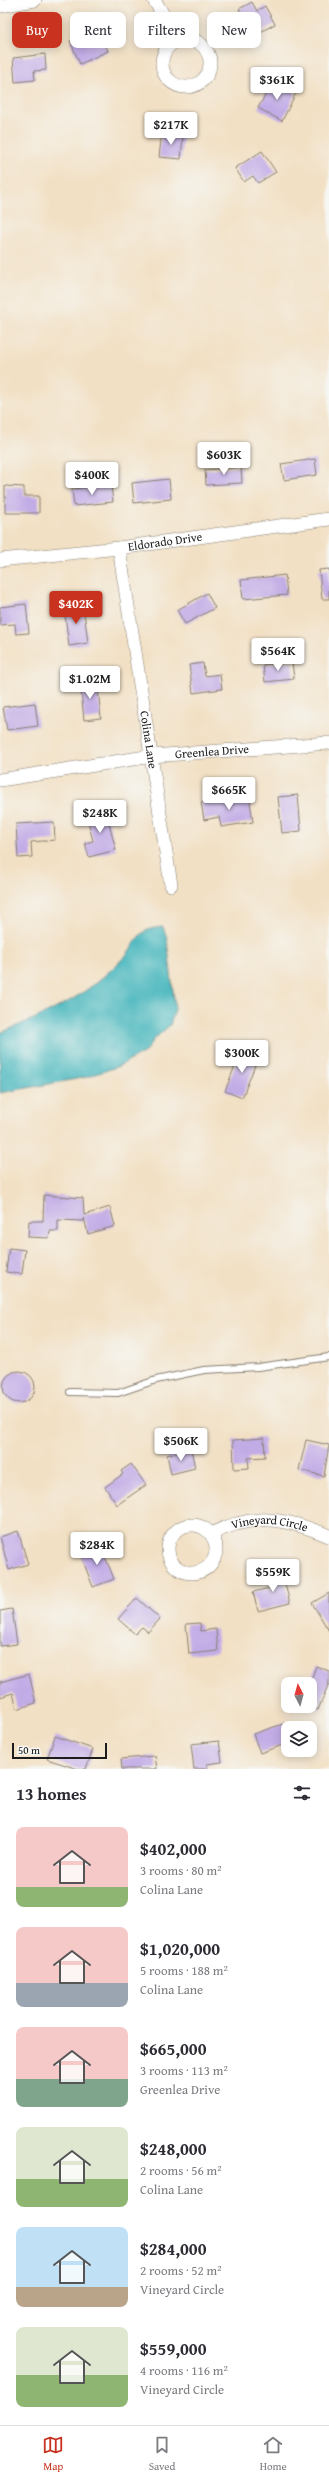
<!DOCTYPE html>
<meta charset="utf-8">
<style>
body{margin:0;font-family:"Gentium Book Plus",serif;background:#f7f7f7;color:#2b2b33;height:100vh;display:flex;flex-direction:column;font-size:15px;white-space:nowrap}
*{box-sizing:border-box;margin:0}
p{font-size:13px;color:#7c7c81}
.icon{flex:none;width:22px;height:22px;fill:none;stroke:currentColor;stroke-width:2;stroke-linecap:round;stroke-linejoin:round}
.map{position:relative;height:1769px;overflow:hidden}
.details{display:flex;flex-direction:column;background:#fff;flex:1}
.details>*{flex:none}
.top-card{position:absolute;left:12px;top:12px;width:305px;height:36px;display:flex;gap:8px}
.needle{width:26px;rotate:354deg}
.buttons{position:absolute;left:281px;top:1677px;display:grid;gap:8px}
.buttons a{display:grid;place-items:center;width:36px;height:36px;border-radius:8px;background:#fff;box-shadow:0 2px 10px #0003;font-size:20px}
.scale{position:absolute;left:12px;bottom:10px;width:95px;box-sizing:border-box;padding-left:4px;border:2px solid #1c1c1c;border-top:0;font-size:11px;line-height:14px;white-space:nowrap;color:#1c1c1c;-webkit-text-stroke:3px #f6f6f2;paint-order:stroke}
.price{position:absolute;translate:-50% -34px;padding:0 9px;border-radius:4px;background:#fff;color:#222;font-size:13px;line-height:26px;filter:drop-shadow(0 1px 2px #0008)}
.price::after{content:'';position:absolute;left:50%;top:24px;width:12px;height:9px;margin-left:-6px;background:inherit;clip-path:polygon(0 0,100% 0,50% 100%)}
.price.selected{background:#c8321e;color:#fff}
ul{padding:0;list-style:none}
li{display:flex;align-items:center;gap:12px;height:100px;padding:0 16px}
li span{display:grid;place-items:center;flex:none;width:112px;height:80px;border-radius:8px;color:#555}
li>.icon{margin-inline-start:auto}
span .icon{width:48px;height:48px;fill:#fffc;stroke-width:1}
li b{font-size:17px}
h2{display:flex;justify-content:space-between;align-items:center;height:48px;padding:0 16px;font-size:17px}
.pill{padding:0 14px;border-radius:8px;background:#fff;box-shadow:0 2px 10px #0003;font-size:14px;line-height:36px}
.pill.selected{background:#c8321e;color:#fff}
.dock{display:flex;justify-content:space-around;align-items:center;height:56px;border-top:1px solid #e1e1e2;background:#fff;font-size:11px;color:#7c7c81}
.dock a{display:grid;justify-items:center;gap:2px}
.dock .selected{color:#c8321e}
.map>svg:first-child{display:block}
</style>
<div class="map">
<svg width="329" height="1769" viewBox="0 0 329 1769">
<rect width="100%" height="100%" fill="#f6f6f2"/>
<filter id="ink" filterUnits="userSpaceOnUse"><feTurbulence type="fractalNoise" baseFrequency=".025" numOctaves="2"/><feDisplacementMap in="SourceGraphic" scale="8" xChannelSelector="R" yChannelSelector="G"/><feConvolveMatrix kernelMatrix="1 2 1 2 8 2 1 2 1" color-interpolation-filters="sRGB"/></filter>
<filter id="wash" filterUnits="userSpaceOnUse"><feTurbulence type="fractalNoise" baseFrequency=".012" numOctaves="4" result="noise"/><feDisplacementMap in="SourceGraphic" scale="16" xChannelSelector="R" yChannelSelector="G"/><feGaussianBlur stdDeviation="0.9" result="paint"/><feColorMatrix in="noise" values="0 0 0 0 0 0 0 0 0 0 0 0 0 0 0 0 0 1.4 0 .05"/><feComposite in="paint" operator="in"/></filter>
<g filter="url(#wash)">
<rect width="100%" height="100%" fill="#f2e0c4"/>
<path fill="#48b7be" stroke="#326a6d" d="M163 927 167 938 175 1009 170 1025 153 1040 145 1052 119 1066 87 1077 0 1093V1033C37 1018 74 1003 104 976 112 969 120 962 127 954 140 937 138 929 163 927Z"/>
<g id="blocks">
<path fill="#c2ace6" d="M252 2 257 11 265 6 275 24 253 36 239 9Z
M98 28 108 51 80 64 70 41Z
M45 54 46 70 34 71 35 80 15 82 13 58Z
M273 81 296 93 282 121 258 108Z
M162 132 183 134 181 159 159 157Z
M262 151 276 172 258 183 253 176 244 182 235 168Z
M315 459 317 475 284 480 281 464Z
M241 467 242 483 206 485 205 470Z
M169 479 171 499 134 503 132 483Z
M111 485 113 502 74 506 72 489Z
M5 486 24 487V496H39V513H5Z
M329 569V599H322L319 570Z
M285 575 287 595 243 599 241 580Z
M207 593 215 608 185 624 177 610Z
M26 604 29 633 16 634 15 624 0 625V607Z
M83 604 88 643 69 646 64 607Z
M292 662 294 679 265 682 263 665Z
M203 663 205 676 220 674 222 689 193 693 189 665Z
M97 679 101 718 84 720 80 681Z
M35 703 38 726 7 730 3 707Z
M249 795 253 822 221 827 219 817 204 820 201 802Z
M298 795 301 831 282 833 278 797Z
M105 809 116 850 89 857 85 843 93 841 86 813Z
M54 822 55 840 31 842 32 857 18 858 16 824Z
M241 1051 258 1058 242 1098 225 1091Z
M44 1195 83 1198 84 1215 110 1207 115 1226 88 1234 84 1218V1221L58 1220V1231H50L49 1238 28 1237 29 1221H43Z
M9 1248 25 1250 22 1274 6 1272Z
M3 1387a16 16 0 1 1 32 0a16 16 0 1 1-32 0Z
M264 1438 265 1457 248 1458 249 1468 234 1469 233 1440Z
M306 1440 329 1445 324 1476 299 1470Z
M191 1449 195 1468 171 1474 167 1455Z
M131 1464 146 1485 117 1505 105 1487 123 1474 121 1471Z
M18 1531 28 1564 9 1570 0 1537Z
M101 1546 114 1579 93 1587 80 1553Z
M281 1569 290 1603 258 1611 253 1592 274 1587 270 1572Z
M329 1593V1631L312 1603Z
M137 1598 160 1619 148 1632 142 1627 135 1634 118 1619Z
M12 1609 17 1644 0 1646V1611Z
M200 1623 201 1631 216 1629 218 1651 189 1654 186 1624Z
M316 1666 329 1671V1683L318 1710 310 1706V1683Z
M29 1674 36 1703 17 1709 13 1693 0 1697V1682Z
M286 1723 288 1743 260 1753 253 1734Z
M55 1736 93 1749 86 1769H78L47 1759Z
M219 1741 222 1762 207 1764V1769H194L191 1744Z
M155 1756 157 1769H122L121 1759Z"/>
</g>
</g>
<g filter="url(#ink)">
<use href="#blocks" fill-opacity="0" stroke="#877e70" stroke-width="1"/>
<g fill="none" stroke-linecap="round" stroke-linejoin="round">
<g stroke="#877e70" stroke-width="8">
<path id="service" d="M70 1392 118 1393 156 1380 204 1370 258 1367 329 1357"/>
</g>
<g stroke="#877e70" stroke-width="14">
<g id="minor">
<path d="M154 0 179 40"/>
<path d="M0 6 35 0"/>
<circle cx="186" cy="63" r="24"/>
<path id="s1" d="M119 548 171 885"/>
<path id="s2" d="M0 560 119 548 329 519"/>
<path id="s3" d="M0 780 152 756 329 743"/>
<circle cx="192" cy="1549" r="24"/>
<path id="s4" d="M211 1534C253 1512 286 1518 329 1536"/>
</g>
</g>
<use href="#service" stroke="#fff" stroke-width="6"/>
<use href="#minor" stroke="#fff" stroke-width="13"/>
</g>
</g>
<g text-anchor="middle" stroke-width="4" stroke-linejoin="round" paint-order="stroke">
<g font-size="12" fill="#1c1c1c" stroke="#f6f6f2">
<text dy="4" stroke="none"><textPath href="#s2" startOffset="166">Eldorado Drive</textPath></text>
<text dy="4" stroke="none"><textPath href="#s1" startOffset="194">Colina Lane</textPath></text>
<text dy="4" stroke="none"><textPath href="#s3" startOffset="214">Greenlea Drive</textPath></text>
<text dy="4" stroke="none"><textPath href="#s4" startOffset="61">Vineyard Circle</textPath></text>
</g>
</g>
</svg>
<div class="buttons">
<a><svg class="needle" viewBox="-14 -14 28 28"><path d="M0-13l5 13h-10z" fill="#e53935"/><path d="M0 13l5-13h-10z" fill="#7c7c81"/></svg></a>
<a><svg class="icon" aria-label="layers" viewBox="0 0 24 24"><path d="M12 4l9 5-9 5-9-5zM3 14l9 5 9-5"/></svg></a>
</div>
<div class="scale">50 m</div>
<b class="price" style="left:277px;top:101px">$361K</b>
<b class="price" style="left:171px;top:146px">$217K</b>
<b class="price" style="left:224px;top:476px">$603K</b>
<b class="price" style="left:92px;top:496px">$400K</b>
<b class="price selected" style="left:76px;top:625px">$402K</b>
<b class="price" style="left:278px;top:672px">$564K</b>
<b class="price" style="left:90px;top:700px">$1.02M</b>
<b class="price" style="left:229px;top:811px">$665K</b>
<b class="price" style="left:100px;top:834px">$248K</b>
<b class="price" style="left:242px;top:1074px">$300K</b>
<b class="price" style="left:181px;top:1462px">$506K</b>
<b class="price" style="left:97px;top:1566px">$284K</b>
<b class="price" style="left:273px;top:1593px">$559K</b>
<div class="top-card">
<a class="pill selected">Buy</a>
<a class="pill">Rent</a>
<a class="pill">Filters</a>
<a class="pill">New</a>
</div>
</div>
<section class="details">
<h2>13 homes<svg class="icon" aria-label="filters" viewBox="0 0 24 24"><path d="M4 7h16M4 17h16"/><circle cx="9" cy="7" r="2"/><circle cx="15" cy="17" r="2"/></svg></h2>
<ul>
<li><span style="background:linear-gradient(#f6c9c9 75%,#8fb573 0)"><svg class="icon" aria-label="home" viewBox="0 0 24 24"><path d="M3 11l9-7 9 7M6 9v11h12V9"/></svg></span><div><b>$402,000</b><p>3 rooms · 80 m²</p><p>Colina Lane</p></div></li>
<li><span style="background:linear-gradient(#f6c9c9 70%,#9aa5b1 0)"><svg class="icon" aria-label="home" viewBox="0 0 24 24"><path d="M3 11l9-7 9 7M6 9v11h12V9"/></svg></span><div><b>$1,020,000</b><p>5 rooms · 188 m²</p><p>Colina Lane</p></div></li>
<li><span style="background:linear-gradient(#f6c9c9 65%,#7fa58c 0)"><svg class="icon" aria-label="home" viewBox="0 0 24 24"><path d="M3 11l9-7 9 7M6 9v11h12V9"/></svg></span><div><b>$665,000</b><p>3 rooms · 113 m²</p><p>Greenlea Drive</p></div></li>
<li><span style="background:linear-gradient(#dfe7d0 65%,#8fb573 0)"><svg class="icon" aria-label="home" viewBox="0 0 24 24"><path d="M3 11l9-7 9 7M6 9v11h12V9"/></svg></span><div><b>$248,000</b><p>2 rooms · 56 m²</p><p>Colina Lane</p></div></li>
<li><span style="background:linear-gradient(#bfe0f5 75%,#b9a48a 0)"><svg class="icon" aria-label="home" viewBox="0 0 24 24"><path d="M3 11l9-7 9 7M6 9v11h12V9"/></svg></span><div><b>$284,000</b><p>2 rooms · 52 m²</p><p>Vineyard Circle</p></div></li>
<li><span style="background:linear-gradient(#dfe7d0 60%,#8fb573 0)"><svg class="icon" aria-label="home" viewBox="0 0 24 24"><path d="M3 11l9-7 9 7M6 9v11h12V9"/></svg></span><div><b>$559,000</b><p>4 rooms · 116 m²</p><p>Vineyard Circle</p></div></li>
</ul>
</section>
<nav class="dock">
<a class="selected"><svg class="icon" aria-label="map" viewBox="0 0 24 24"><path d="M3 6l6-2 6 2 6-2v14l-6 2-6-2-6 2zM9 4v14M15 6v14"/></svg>Map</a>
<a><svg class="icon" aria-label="saved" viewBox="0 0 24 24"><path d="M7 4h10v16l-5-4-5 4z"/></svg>Saved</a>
<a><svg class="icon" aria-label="home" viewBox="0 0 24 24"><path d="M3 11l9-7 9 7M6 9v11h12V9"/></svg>Home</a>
</nav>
